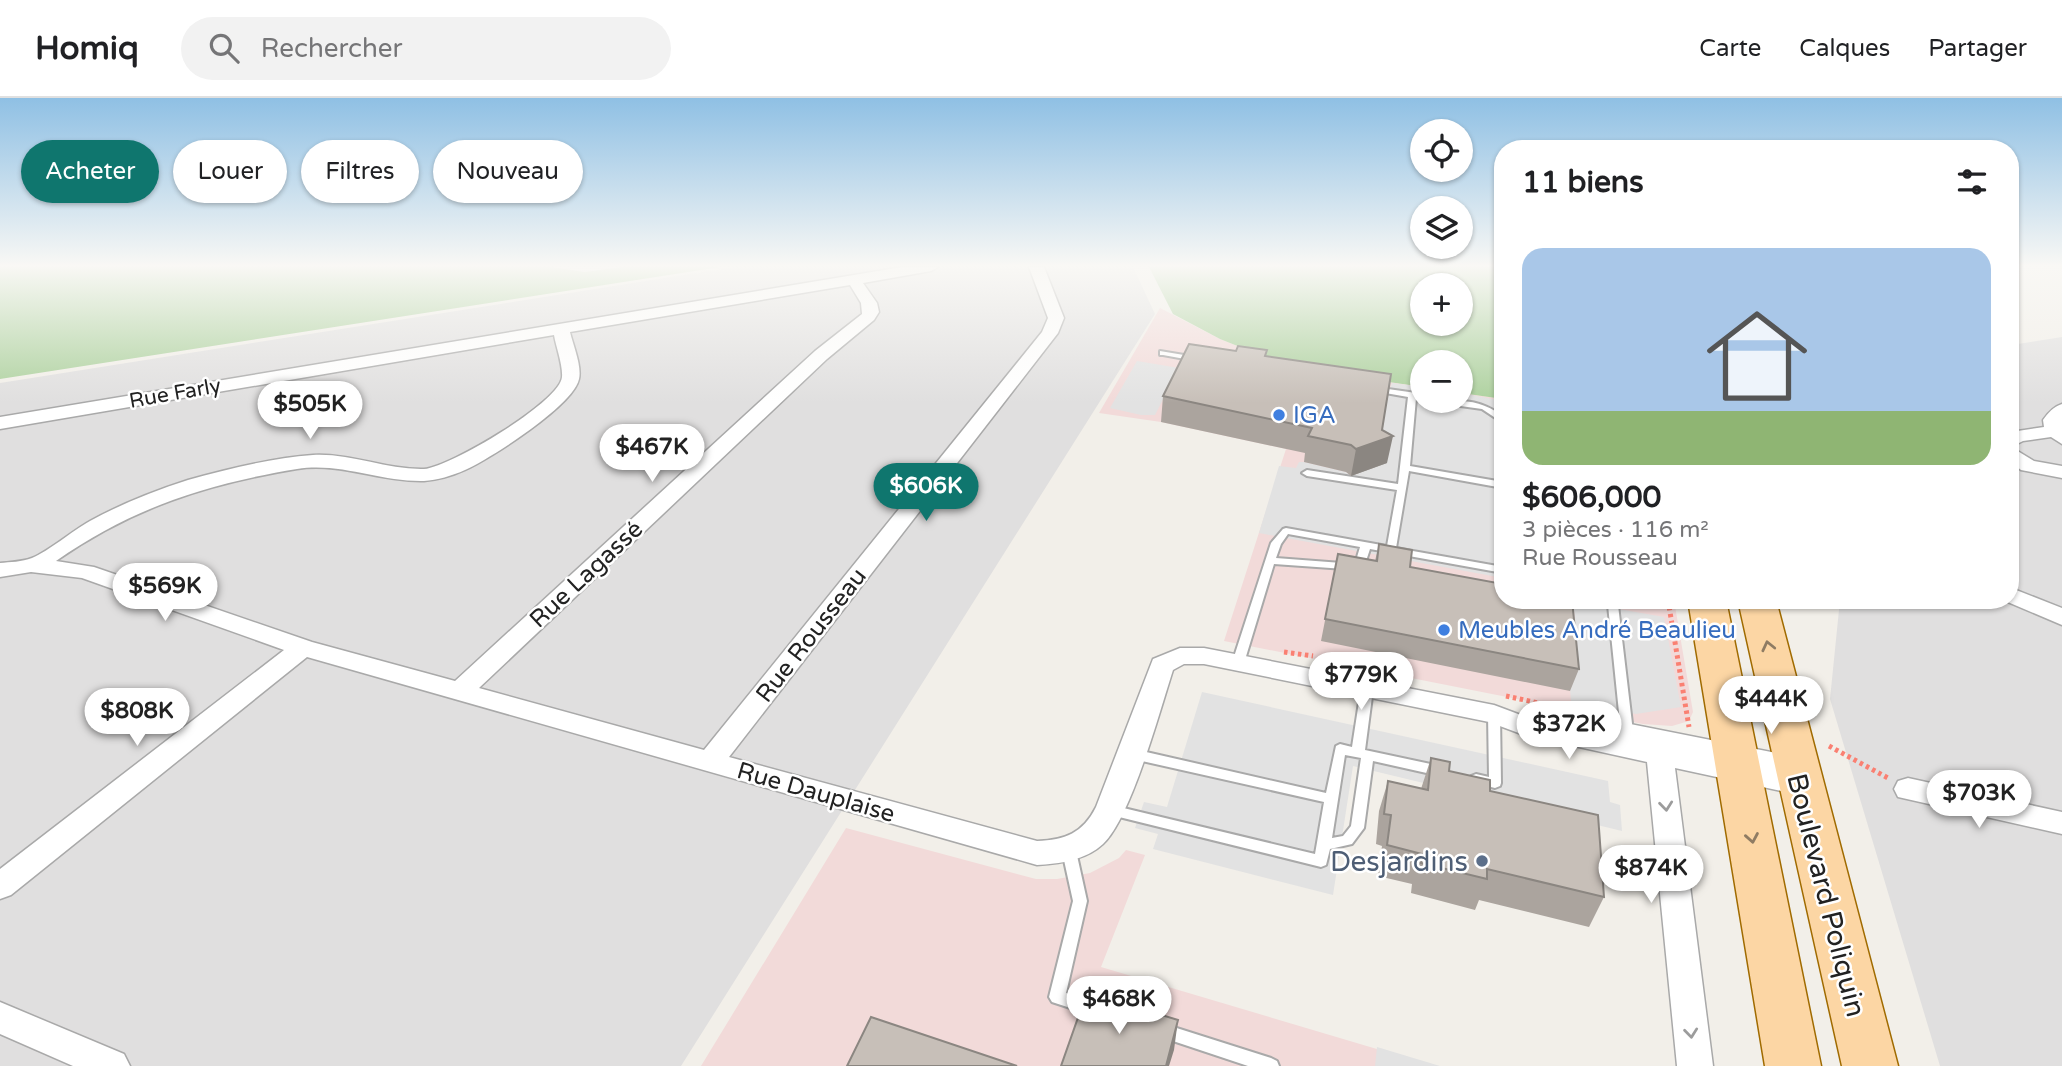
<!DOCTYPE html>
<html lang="fr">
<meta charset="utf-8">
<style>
body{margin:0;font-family:"Varela Round",sans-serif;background:#f2f2f2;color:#202124;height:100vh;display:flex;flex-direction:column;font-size:26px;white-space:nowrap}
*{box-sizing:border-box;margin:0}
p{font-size:23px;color:#757577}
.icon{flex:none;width:38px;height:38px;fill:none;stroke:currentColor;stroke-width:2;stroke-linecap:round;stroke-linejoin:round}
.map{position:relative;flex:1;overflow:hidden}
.side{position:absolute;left:1494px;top:42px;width:525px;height:469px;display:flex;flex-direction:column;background:#fff;border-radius:28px;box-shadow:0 2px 5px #0004}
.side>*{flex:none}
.top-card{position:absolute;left:21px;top:42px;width:665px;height:63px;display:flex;gap:14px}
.tools{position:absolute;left:1410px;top:21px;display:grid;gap:14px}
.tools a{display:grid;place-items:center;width:63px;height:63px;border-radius:50%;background:#fff;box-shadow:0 2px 5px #0004;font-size:35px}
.price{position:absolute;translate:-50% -60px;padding:0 16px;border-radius:24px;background:#fff;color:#222;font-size:23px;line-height:46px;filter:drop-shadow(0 2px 4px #0008)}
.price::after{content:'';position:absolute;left:50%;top:42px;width:21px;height:16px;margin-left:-10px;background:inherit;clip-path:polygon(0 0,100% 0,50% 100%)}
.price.on{background:#0f766e;color:#fff}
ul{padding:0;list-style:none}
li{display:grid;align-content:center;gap:14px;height:371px;padding:0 28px}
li+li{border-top:2px solid #e0e0e0}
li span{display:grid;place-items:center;height:217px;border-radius:21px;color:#555}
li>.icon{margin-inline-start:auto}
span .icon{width:126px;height:126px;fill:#fffc;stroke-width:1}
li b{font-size:30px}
h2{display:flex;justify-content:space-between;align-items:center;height:84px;padding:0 28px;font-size:30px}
.chip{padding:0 24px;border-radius:32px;background:#fff;box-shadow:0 2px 5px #0004;font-size:24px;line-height:63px}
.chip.on{background:#0f766e;color:#fff}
header{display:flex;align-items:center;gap:42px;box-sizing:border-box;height:98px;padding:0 35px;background:#fff;border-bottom:2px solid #e0e0e0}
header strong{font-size:33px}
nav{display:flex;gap:38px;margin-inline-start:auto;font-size:24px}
.search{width:490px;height:63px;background:#f2f2f2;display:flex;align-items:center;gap:18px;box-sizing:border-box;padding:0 24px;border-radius:38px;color:#757577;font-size:26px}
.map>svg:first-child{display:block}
</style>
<header>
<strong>Homiq</strong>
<div class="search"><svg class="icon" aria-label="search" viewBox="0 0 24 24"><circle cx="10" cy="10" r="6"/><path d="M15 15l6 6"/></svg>Rechercher</div>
<nav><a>Carte</a><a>Calques</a><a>Partager</a></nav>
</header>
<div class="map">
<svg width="2062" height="968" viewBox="0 0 2062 968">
<rect width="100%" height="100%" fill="#f2efe9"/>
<path fill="#e0dfdf" d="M734 169H1133L1155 216 681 968H0V285Z
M2062 239V968H1940L1830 601 1840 502H2011V247Z"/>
<path fill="#f2dad9" d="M1160 210 1220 241 1293 270 1423 289V303H1461V295L1503 301V502H1674L1693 614 1689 623 1672 628 1643 626 1224 543 1286 351 1161 324 1099 315Z
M846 730 1036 781H1057L1090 775 1119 760 1126 752 1145 757 1101 869 1434 968H701Z"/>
<path fill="#add19e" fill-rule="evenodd" d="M0 169H551L585 174 622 169H720L0 281Z
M1149 169H1503V301L1461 295V264H1423V289L1293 270 1220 241 1173 216ZM1423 187H1461V226H1423Z"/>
<path fill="#e2e2e2" d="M1137 263 1179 270 1155 317H1141L1110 310Z
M1392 285 1423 289V303H1461V295L1503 303V480L1259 435 1279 368 1296 370 1299 364H1304L1346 374 1351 378 1376 358 1386 302Z
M1573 503 1664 519 1681 609 1636 616 1571 603 1564 520 1575 522Z
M1202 594 1608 683 1610 704 1620 707 1622 733 1353 668 1333 797 1153 751 1158 736 1135 730 1144 704 1167 709Z
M1377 949 1440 968H1375Z"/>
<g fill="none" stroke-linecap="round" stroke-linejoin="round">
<g stroke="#a9a9a9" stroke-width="4">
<path id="lane" d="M1160 253 1196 259 1200 261 1196 263 1163 257H1160Z
M1374 289 1423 296V301L1416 300 1410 368 1503 384V390L1409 373 1396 450 1503 469V475L1370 451 1364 469 1359 472 1274 466 1244 565 1242 568H1234L1232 565 1271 445 1283 431 1286 430 1387 448 1397 392 1307 378 1302 375 1307 372 1398 386 1408 299 1374 293ZM1288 436 1360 449 1355 466 1276 460 1281 446Z
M1442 303C1468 302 1481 303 1503 318V325L1482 311 1446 306Z
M1604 502H1615L1618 507 1633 634 1631 637H1623L1621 634 1608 507Z
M1367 587 1371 588 1373 591 1365 652 1440 668 1444 670 1446 673 1444 676 1440 678 1373 663 1364 730 1352 746 1330 751 1326 767 1321 769 1111 717 1106 716 1104 712 1106 708 1111 707 1315 756 1324 704 1133 661 1129 659 1127 656 1129 653 1133 651 1326 695 1336 648 1340 646 1352 649 1361 591 1363 588ZM1345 657 1361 660 1351 728 1343 738 1332 740Z
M1494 612 1498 613 1500 616 1501 685 1500 688 1495 690 1471 684 1470 681 1471 678 1476 676 1489 679 1488 616 1490 613Z
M1069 748 1074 749 1076 753 1087 803 1066 895 1100 906 1103 911 1100 916 1095 918 1052 904 1049 899 1073 803 1062 753 1064 749Z
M1164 926 1271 960 1277 963 1279 968H1248L1158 938 1156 933 1158 928Z"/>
</g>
<g stroke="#a9a9a9" stroke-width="3">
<path id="street" d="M902 169H938L931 173 863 185 877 205 879 214 874 222 827 261 479 590 704 652 1042 234 1048 220 1029 169H1044L1064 220 1058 235 729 659 1037 743C1065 742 1083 735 1096 709L1153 561 1180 550H1204L1494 607 1529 620 1578 630 1577 627 1581 620 1590 618 1806 661 1810 668 1802 676 1810 679 1814 686 1810 693 1800 697 1675 670 1713 968H1677L1647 664 1524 637 1489 624 1204 566H1184L1173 572C1160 612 1131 720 1103 746 1086 762 1059 766 1037 767L307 559 11 797 0 801V771L284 552 82 480 31 474 0 479V465C10 464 22 464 32 460 49 453 72 433 90 423 121 406 154 393 188 382 227 371 272 360 313 357 351 355 387 372 424 371 450 369 560 304 562 279 563 267 556 249 554 237L0 331V319ZM850 187 861 205 862 216 815 253 455 583 312 544 94 469 56 463C132 410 206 386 297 371 341 364 380 384 424 383 437 382 452 378 465 372 490 361 574 307 579 281 582 268 573 247 570 234Z
M2062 306V346L2051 339 2023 343 2011 349V334L2044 329 2043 322C2048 315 2053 309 2062 306Z
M2011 349 2034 363 2062 368V380L2021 372 2011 364Z
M2011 490 2062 510V527L2003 502H2011Z
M1908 680 2062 714V736L1898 699 1894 691 1898 683Z
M0 904 124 956 130 968H73L0 936Z"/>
</g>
<g stroke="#a06b00" stroke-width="3">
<path id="primary" d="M1688 502H1726L1821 968H1765Z
M1738 502H1776L1898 968H1842Z"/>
</g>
<path stroke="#fa8072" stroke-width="5" stroke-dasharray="3.5 3.5" stroke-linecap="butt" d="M1668 502 1689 629
M1284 554 1313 558
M1506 598 1576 613
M1829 648 1888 680"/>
<use href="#lane" fill="#fff" fill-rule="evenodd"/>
<use href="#street" fill="#fff" fill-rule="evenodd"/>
<use href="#primary" fill="#fcd6a4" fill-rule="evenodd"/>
</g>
<path fill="#aba49e" d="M1266 258 1382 332 1387 365 1351 378 1346 374 1304 364 1305 355 1161 324 1163 298Z
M1379 446 1410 469 1579 571 1570 593 1321 543 1338 456 1375 463Z
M1431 660 1449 673 1490 693 1604 799 1589 829 1479 802 1475 812 1411 795 1412 786 1378 778 1382 748 1376 746 1379 713 1388 683 1421 691Z"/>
<path fill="#8b8681" d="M1393 338 1387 365 1351 378 1356 351Z
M1178 922 1174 952 1169 968H1166Z"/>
<path fill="#c7bfb8" stroke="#8b8681" stroke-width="2" d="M1189 246 1236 253 1238 248 1267 252 1265 258 1391 276 1382 332 1393 338 1356 351 1351 347 1308 338 1312 330 1163 298Z
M1379 446 1412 452 1410 469 1503 486V502H1572L1579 571 1325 521 1338 456 1377 463Z
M1431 660 1450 664 1449 673 1490 682V693L1598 717 1604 799 1487 771V781L1421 765 1422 756 1387 747 1391 717 1384 716 1388 683 1428 692Z
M1087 894 1178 922 1166 968H1061Z
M871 919 1017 968H847Z"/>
<defs><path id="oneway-chevron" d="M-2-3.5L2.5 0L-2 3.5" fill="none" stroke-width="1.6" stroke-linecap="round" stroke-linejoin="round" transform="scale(1.75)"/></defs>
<g stroke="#8f7c63">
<use href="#oneway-chevron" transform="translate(1768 548) rotate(-103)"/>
<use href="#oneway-chevron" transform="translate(1752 740) rotate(80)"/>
</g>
<g stroke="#9c9c9c">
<use href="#oneway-chevron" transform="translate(1666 708) rotate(84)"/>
<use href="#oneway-chevron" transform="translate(1691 935) rotate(84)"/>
</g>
<linearGradient id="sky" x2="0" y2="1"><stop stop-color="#8fc0e4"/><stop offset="0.55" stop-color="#f9f8f5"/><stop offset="1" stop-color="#f9f8f5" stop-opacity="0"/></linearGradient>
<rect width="2062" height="305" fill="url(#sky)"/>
<g fill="#3f7fe0" stroke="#fff" stroke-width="2.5">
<circle cx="1279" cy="317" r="7"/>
<circle cx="1444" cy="532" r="7"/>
</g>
<circle fill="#5c6f8a" stroke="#fff" stroke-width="2.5" cx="1482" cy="763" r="7"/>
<g text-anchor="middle" stroke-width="5" stroke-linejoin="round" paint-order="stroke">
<g font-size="21" fill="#222" stroke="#fff">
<text transform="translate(175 295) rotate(-10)" y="7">Rue Farly</text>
</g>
<g font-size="24" fill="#366cbe" stroke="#fff" text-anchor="start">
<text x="1293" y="325">IGA</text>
<text x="1458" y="540">Meubles André Beaulieu</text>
</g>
<g font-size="24" fill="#222" stroke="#fff">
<text transform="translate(586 476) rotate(-43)" y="8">Rue Lagassé</text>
<text transform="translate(811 537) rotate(-52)" y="8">Rue Rousseau</text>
<text transform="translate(816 694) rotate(16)" y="8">Rue Dauplaise</text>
</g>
<g font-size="28" fill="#4e5e75" stroke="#fff" text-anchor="end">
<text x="1468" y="773">Desjardins</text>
</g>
<g font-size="28" fill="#222" stroke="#fff">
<text transform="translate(1827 797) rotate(76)" y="10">Boulevard Poliquin</text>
</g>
</g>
</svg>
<div class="tools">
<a><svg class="icon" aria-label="locate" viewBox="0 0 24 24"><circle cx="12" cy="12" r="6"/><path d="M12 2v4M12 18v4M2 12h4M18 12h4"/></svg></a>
<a><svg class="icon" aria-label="layers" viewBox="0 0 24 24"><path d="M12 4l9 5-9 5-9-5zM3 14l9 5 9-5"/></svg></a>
<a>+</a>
<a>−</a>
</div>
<b class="price" style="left:310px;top:343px">$505K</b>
<b class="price" style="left:652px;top:386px">$467K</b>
<b class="price on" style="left:926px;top:425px">$606K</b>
<b class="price" style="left:165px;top:525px">$569K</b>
<b class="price" style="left:1361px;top:614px">$779K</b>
<b class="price" style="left:1771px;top:638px">$444K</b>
<b class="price" style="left:137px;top:650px">$808K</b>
<b class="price" style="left:1569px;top:663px">$372K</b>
<b class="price" style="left:1979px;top:732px">$703K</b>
<b class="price" style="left:1651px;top:807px">$874K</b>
<b class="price" style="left:1119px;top:938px">$468K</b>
<div class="top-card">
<a class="chip on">Acheter</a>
<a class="chip">Louer</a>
<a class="chip">Filtres</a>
<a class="chip">Nouveau</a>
</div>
<section class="side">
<h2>11 biens<svg class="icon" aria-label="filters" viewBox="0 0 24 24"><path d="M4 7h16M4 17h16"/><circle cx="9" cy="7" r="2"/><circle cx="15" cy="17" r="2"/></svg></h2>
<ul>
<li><span style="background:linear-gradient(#a9c7e8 75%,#8fb573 0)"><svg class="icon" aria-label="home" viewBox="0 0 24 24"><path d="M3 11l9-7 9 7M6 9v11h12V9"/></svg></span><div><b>$606,000</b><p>3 pièces · 116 m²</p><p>Rue Rousseau</p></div></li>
</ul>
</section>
</div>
